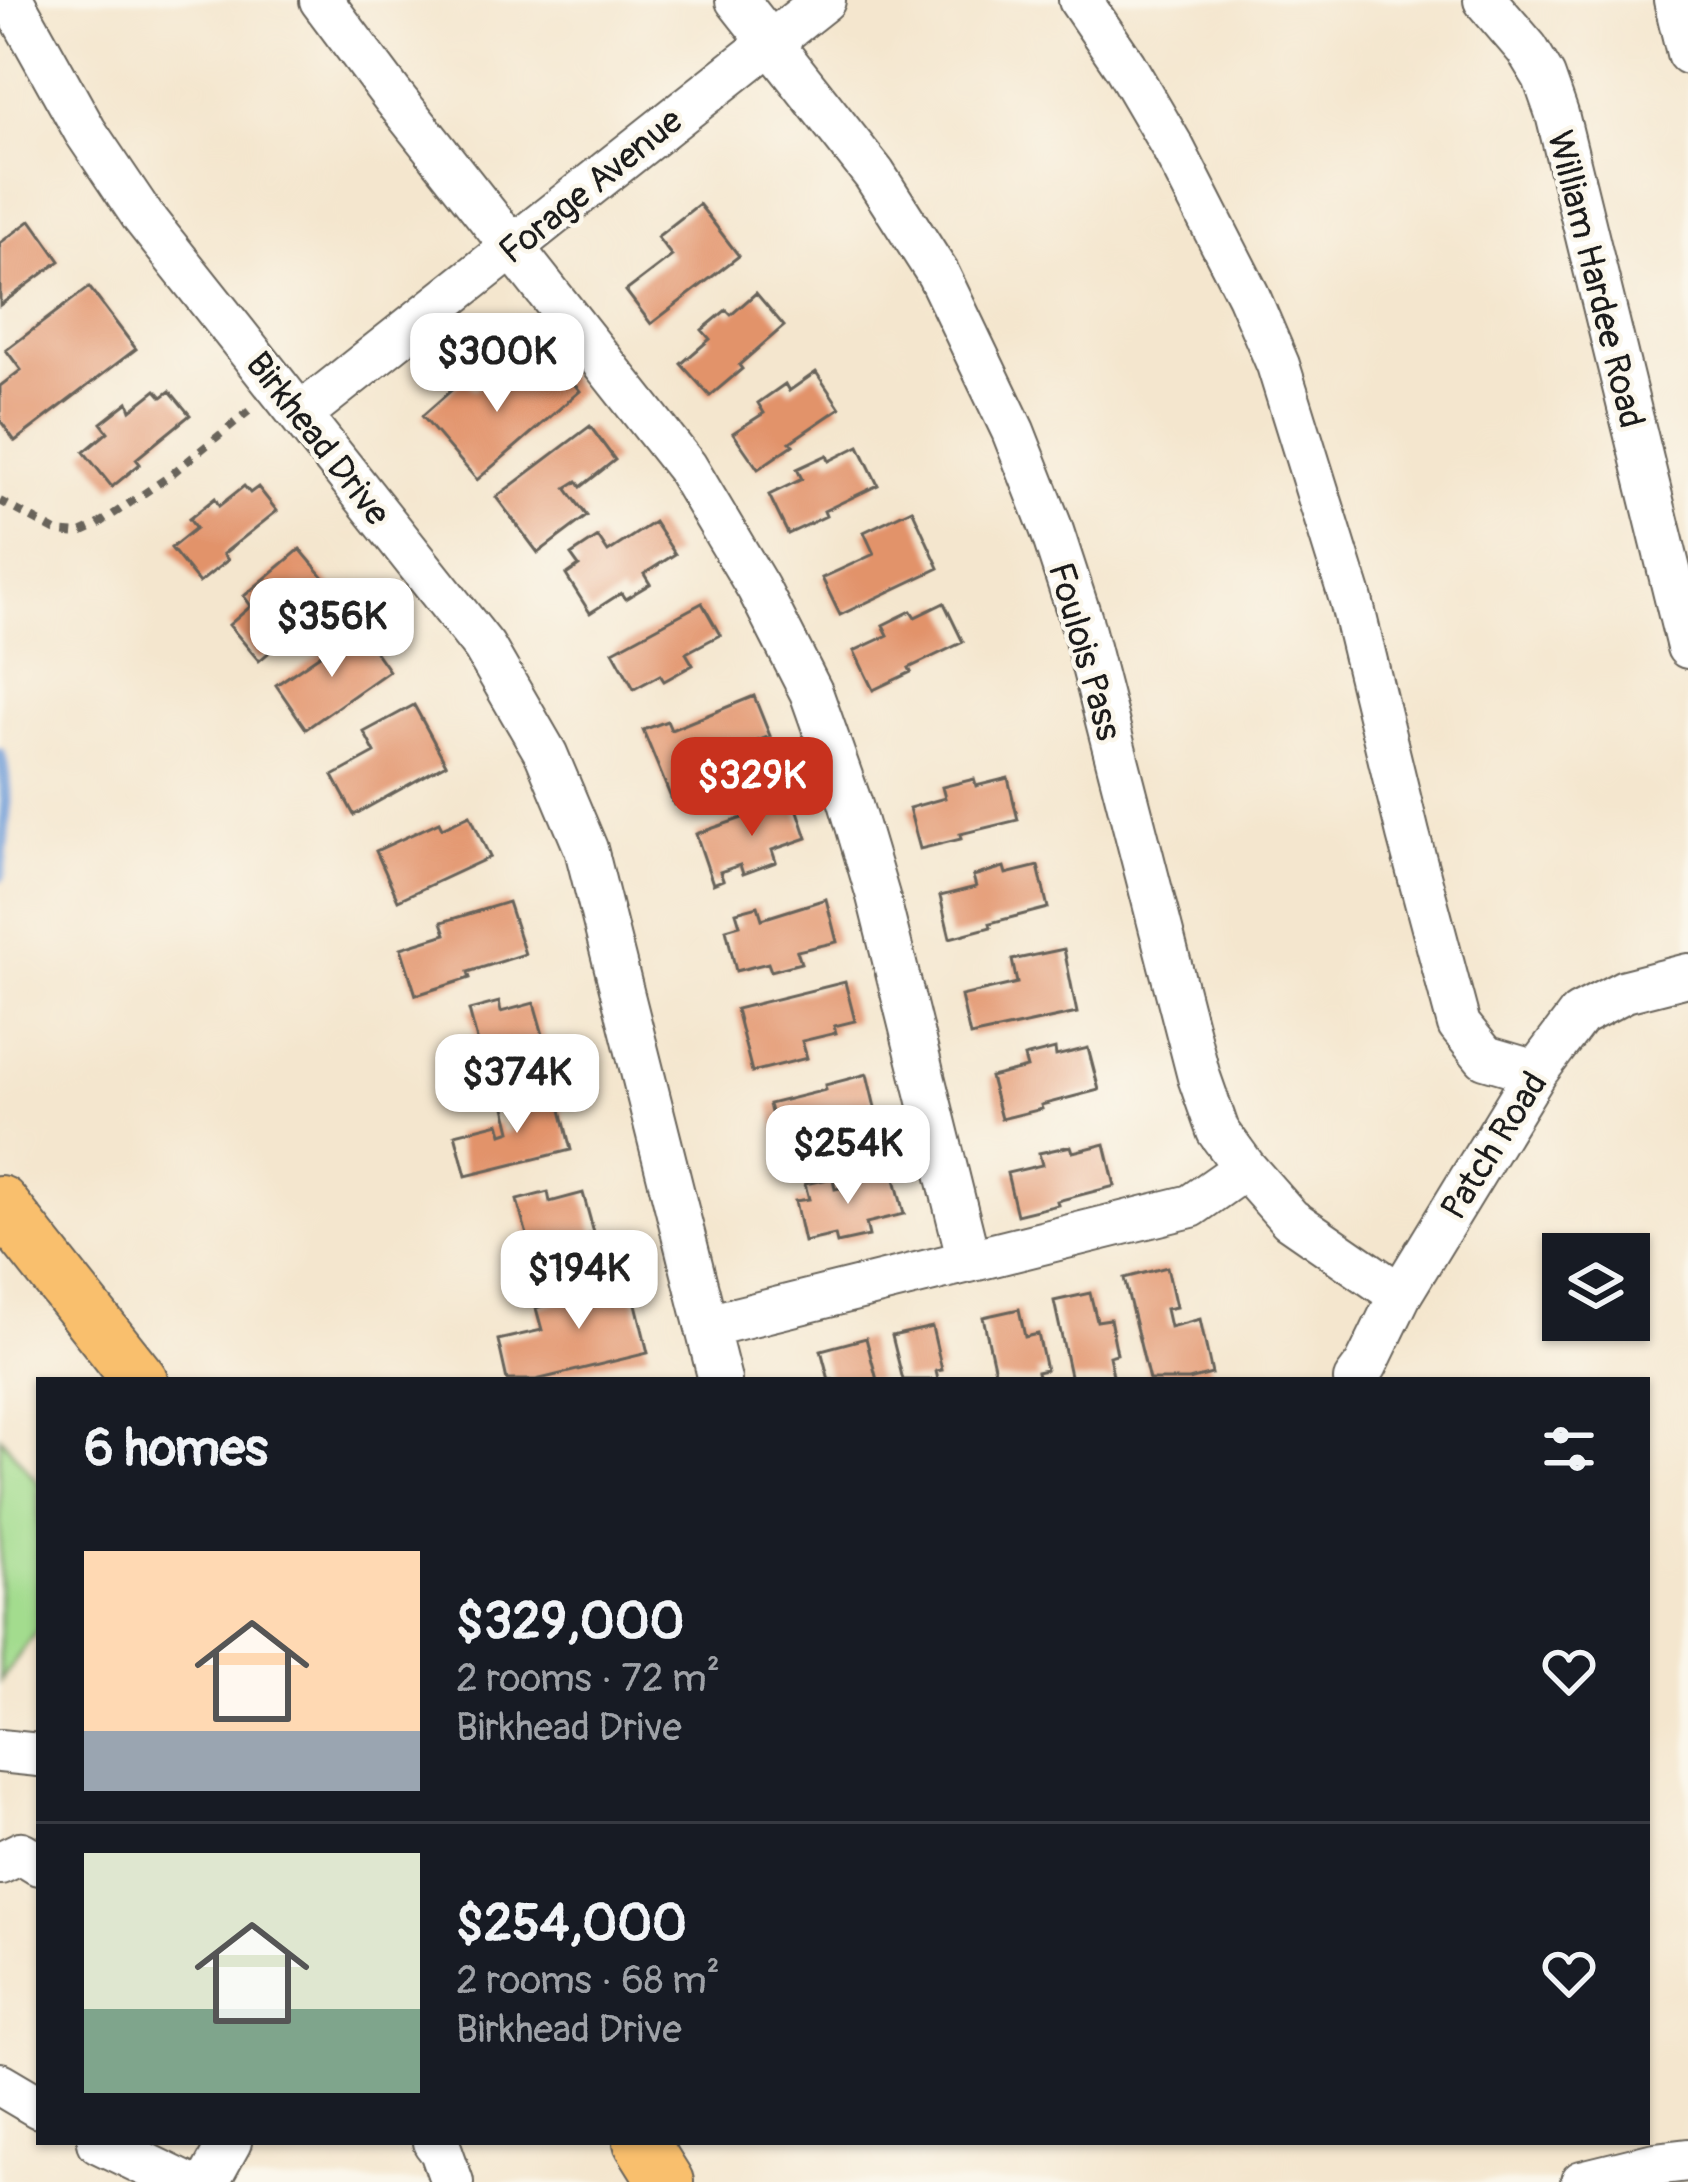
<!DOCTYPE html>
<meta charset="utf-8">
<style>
body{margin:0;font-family:Pangolin,sans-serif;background:#242831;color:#f1f3f6;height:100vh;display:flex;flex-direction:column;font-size:45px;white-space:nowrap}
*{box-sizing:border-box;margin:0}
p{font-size:39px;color:#9ea1a6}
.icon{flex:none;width:66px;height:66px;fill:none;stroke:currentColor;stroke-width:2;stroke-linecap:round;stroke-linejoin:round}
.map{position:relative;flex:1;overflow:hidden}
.side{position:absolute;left:36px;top:1377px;width:1614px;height:768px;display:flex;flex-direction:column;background:#171b24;border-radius:0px;box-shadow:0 3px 9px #0004}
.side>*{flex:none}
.controls{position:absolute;left:1542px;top:1233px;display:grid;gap:24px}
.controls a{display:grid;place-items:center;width:108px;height:108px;border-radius:0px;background:#171b24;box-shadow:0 3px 9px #0004;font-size:60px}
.price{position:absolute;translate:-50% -102px;padding:0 27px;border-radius:24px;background:#fff;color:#222;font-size:39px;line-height:78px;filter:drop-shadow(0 3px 6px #0008)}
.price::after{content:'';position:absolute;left:50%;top:72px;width:36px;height:27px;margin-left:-18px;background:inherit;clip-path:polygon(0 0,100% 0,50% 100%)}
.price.current{background:#c8321e;color:#fff}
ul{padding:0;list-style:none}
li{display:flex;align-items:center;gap:36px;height:300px;padding:0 48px}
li+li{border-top:3px solid #363941}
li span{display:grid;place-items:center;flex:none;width:336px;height:240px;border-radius:0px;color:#555}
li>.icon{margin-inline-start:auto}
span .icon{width:144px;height:144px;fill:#fffc;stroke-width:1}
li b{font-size:51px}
h2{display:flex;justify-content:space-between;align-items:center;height:144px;padding:0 48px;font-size:51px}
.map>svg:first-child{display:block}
</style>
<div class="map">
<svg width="1688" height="2182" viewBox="0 0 1688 2182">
<rect width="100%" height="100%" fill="#fbf7ec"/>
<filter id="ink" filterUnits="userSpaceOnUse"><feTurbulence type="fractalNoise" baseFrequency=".00833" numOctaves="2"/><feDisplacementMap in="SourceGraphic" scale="24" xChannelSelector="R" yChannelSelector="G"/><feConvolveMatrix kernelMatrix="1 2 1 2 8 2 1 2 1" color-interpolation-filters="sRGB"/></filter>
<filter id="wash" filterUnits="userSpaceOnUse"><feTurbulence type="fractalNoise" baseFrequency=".004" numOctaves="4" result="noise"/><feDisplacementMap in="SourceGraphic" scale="48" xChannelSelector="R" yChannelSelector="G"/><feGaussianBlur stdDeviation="2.7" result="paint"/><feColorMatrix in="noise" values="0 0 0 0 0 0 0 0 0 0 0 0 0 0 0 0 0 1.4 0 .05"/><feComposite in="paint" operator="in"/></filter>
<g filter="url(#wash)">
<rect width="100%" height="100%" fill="#f4e6ce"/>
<path fill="#a3dc8e" stroke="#607c55" stroke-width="3" d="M0 1436 39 1484V1628L0 1681Z"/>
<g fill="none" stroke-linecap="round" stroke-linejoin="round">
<path stroke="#6f9cd7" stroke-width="12" d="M0 754C11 788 3 840 0 876"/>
</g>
<g id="blocks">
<path fill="#e2936b" d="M699 204 739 256 651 324 626 291 672 256 657 237Z
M31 220 60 261 0 305V243Z
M89 287 136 349 15 441 0 420V386L21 370 6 350Z
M756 293 784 326 739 365 742 369 710 396 681 364 710 339 702 330 726 310 731 315Z
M554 360 580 391 477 480 422 416 464 379 474 390 502 367 521 389Z
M816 372 840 408 790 442 793 445 758 469 733 433 764 413 758 403 785 384 789 391Z
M156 390 162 397 170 391 190 415 136 459 140 464 112 487 84 452 108 432 101 423 128 402 131 410Z
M590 426 615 460 581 487 577 481 566 488 587 516 538 553 496 497Z
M859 446 878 485 824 511 826 516 788 534 769 495 802 479 797 469 827 455 829 461Z
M244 486 250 493 258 487 277 511 223 554 228 560 199 583 171 548 196 528 189 519 215 498 219 506Z
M912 509 939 568 840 615 822 578 874 554 864 532Z
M654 522 675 554 644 574 650 584 625 599 621 593 590 613 566 575 579 566 571 555 598 537 608 552Z
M300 549 338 594 259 661 229 625 251 606 244 596Z
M702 603 720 635 686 653 693 665 664 681 660 675 634 689 613 651Z
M944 603 963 642 909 668 911 672 873 690 854 651 888 635 883 625 911 611 915 617Z
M363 634 389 671 306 729 276 685 333 646 337 651Z
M754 696 770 736 728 753 726 748 717 751 730 782 674 805 643 730 667 721 671 730Z
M414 705 446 764 354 815 333 776 375 753 364 732Z
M1008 778 1018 820 960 834 961 839 920 849 909 808 945 798 942 787 974 779 976 786Z
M793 796 807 838 772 850 776 862 743 874 740 865 720 872 723 880 713 884 696 834 751 815 750 810Z
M470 815 490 857 398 900 376 851 439 822 442 828Z
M1038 866 1048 908 990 923 991 927 950 938 940 896 976 887 973 876 1004 867 1006 874Z
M826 899 837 942 797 951 801 963 771 971 768 963 736 971 726 929 740 925 736 912 758 906 762 919Z
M508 902 525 954 468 972 470 978 416 995 401 948 446 934 442 922Z
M1064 949 1077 1013 970 1036 961 996 1017 983 1012 960Z
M845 982 855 1021 834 1026 836 1033 802 1041 807 1058 752 1072 736 1009Z
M499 1002 501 1012 534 1003 545 1042 482 1059 469 1010Z
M1088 1048 1099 1090 1041 1105 1042 1109 1001 1119 990 1077 1027 1068 1024 1057 1055 1049 1056 1056Z
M867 1074 877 1116 841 1125 844 1137 813 1145 811 1138 779 1146 769 1104 826 1090 825 1085Z
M556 1090 571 1150 466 1176 455 1134 499 1123 502 1134 511 1131 504 1103Z
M1105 1144 1115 1186 1057 1201 1058 1205 1017 1215 1007 1173 1042 1165 1039 1153 1071 1146 1073 1152Z
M893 1171 904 1214 866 1223 869 1236 837 1243 835 1235 804 1242 795 1201 809 1199 805 1184 833 1178 835 1189 850 1186 849 1181Z
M548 1192 550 1202 583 1193 594 1233 531 1249 517 1200Z
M1167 1267 1176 1307 1166 1309 1170 1327 1200 1319 1212 1374 1189 1380H1149L1124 1278Z
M628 1271 648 1353 536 1380H507L498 1340 542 1330 536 1308 580 1294 578 1283Z
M1090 1293 1097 1321 1110 1319 1117 1354 1109 1356 1114 1380H1071L1054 1301Z
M1019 1309 1025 1337 1038 1334 1046 1370 1037 1372 1039 1380H997L983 1317Z
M932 1327 942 1370 936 1371 938 1380H903L892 1336Z
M866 1338 877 1380H829L821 1350Z"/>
</g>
</g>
<g filter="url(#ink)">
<use href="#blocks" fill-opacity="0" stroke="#68635a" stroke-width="3"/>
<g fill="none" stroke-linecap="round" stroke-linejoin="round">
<g stroke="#68635a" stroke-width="46">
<path id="minor" d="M12 0 85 131 143 217 484 647 546 754 586 849 720 1380
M321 0 392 95 686 467 758 588 811 692 850 802 878 896 969 1261
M737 0 874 174 938 274 1013 431 1051 528 1081 620 1199 1077 1218 1131 1245 1168 1290 1219 1400 1295
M1080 0 1125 66 1173 148 1248 295 1278 365 1351 600 1408 834 1459 1025 1485 1057 1536 1072
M1485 0 1527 49 1544 77 1557 114 1688 647
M1675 0 1688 53
M300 415 824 0
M707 1326 1191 1206 1245 1168
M1355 1380 1366 1365 1400 1295 1536 1072 1579 1015 1625 991 1688 975
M0 1751 39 1755
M0 1863 21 1853 39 1864
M0 2084 39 2107
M99 2142 182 2182
M434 2142 441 2151 452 2182
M208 2182 230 2142
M1582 2182 1655 2164 1688 2160"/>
</g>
<g stroke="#68635a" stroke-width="58">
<path id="major" d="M0 1203 140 1380
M641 2142 666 2182"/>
</g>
<path stroke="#68635a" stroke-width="8" stroke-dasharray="9 9" stroke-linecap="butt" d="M0 501 58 532 78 534 96 526 168 477 249 411"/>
<use href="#minor" stroke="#fff" stroke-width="42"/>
<use href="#major" stroke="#f9bf6d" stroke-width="54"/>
</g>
</g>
<g text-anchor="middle" stroke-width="9" stroke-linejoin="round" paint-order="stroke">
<g font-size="36" fill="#1c1c1c" stroke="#fbf7ec">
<text transform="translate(590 185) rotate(-39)" y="13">Forage Avenue</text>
<text transform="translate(1597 279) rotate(76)" y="13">William Hardee Road</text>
<text transform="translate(319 438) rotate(52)" y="13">Birkhead Drive</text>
<text transform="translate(1086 651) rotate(74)" y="13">Foulois Pass</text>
<text transform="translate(1493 1145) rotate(-58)" y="13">Patch Road</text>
</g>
</g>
</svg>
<div class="controls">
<a><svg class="icon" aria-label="layers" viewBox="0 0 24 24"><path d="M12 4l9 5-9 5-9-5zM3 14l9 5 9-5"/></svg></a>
</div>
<b class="price" style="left:497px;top:415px">$300K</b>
<b class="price" style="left:332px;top:680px">$356K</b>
<b class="price current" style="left:752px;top:839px">$329K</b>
<b class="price" style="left:517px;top:1136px">$374K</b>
<b class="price" style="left:848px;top:1207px">$254K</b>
<b class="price" style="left:579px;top:1332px">$194K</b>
<section class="side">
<h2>6 homes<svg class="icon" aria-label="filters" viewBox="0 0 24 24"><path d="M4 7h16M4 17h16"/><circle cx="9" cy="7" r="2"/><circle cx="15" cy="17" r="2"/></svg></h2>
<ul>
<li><span style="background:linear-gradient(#ffd9b3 75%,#9aa5b1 0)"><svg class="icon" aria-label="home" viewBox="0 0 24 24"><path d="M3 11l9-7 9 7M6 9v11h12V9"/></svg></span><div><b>$329,000</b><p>2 rooms · 72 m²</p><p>Birkhead Drive</p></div><svg class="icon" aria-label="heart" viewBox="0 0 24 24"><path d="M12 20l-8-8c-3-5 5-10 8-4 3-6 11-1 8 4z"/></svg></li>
<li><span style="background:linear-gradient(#dfe7d0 65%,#7fa58c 0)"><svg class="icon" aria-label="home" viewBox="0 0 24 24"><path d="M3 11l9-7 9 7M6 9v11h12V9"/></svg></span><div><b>$254,000</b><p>2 rooms · 68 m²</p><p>Birkhead Drive</p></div><svg class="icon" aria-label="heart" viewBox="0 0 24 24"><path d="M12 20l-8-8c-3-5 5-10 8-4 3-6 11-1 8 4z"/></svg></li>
</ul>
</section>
</div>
